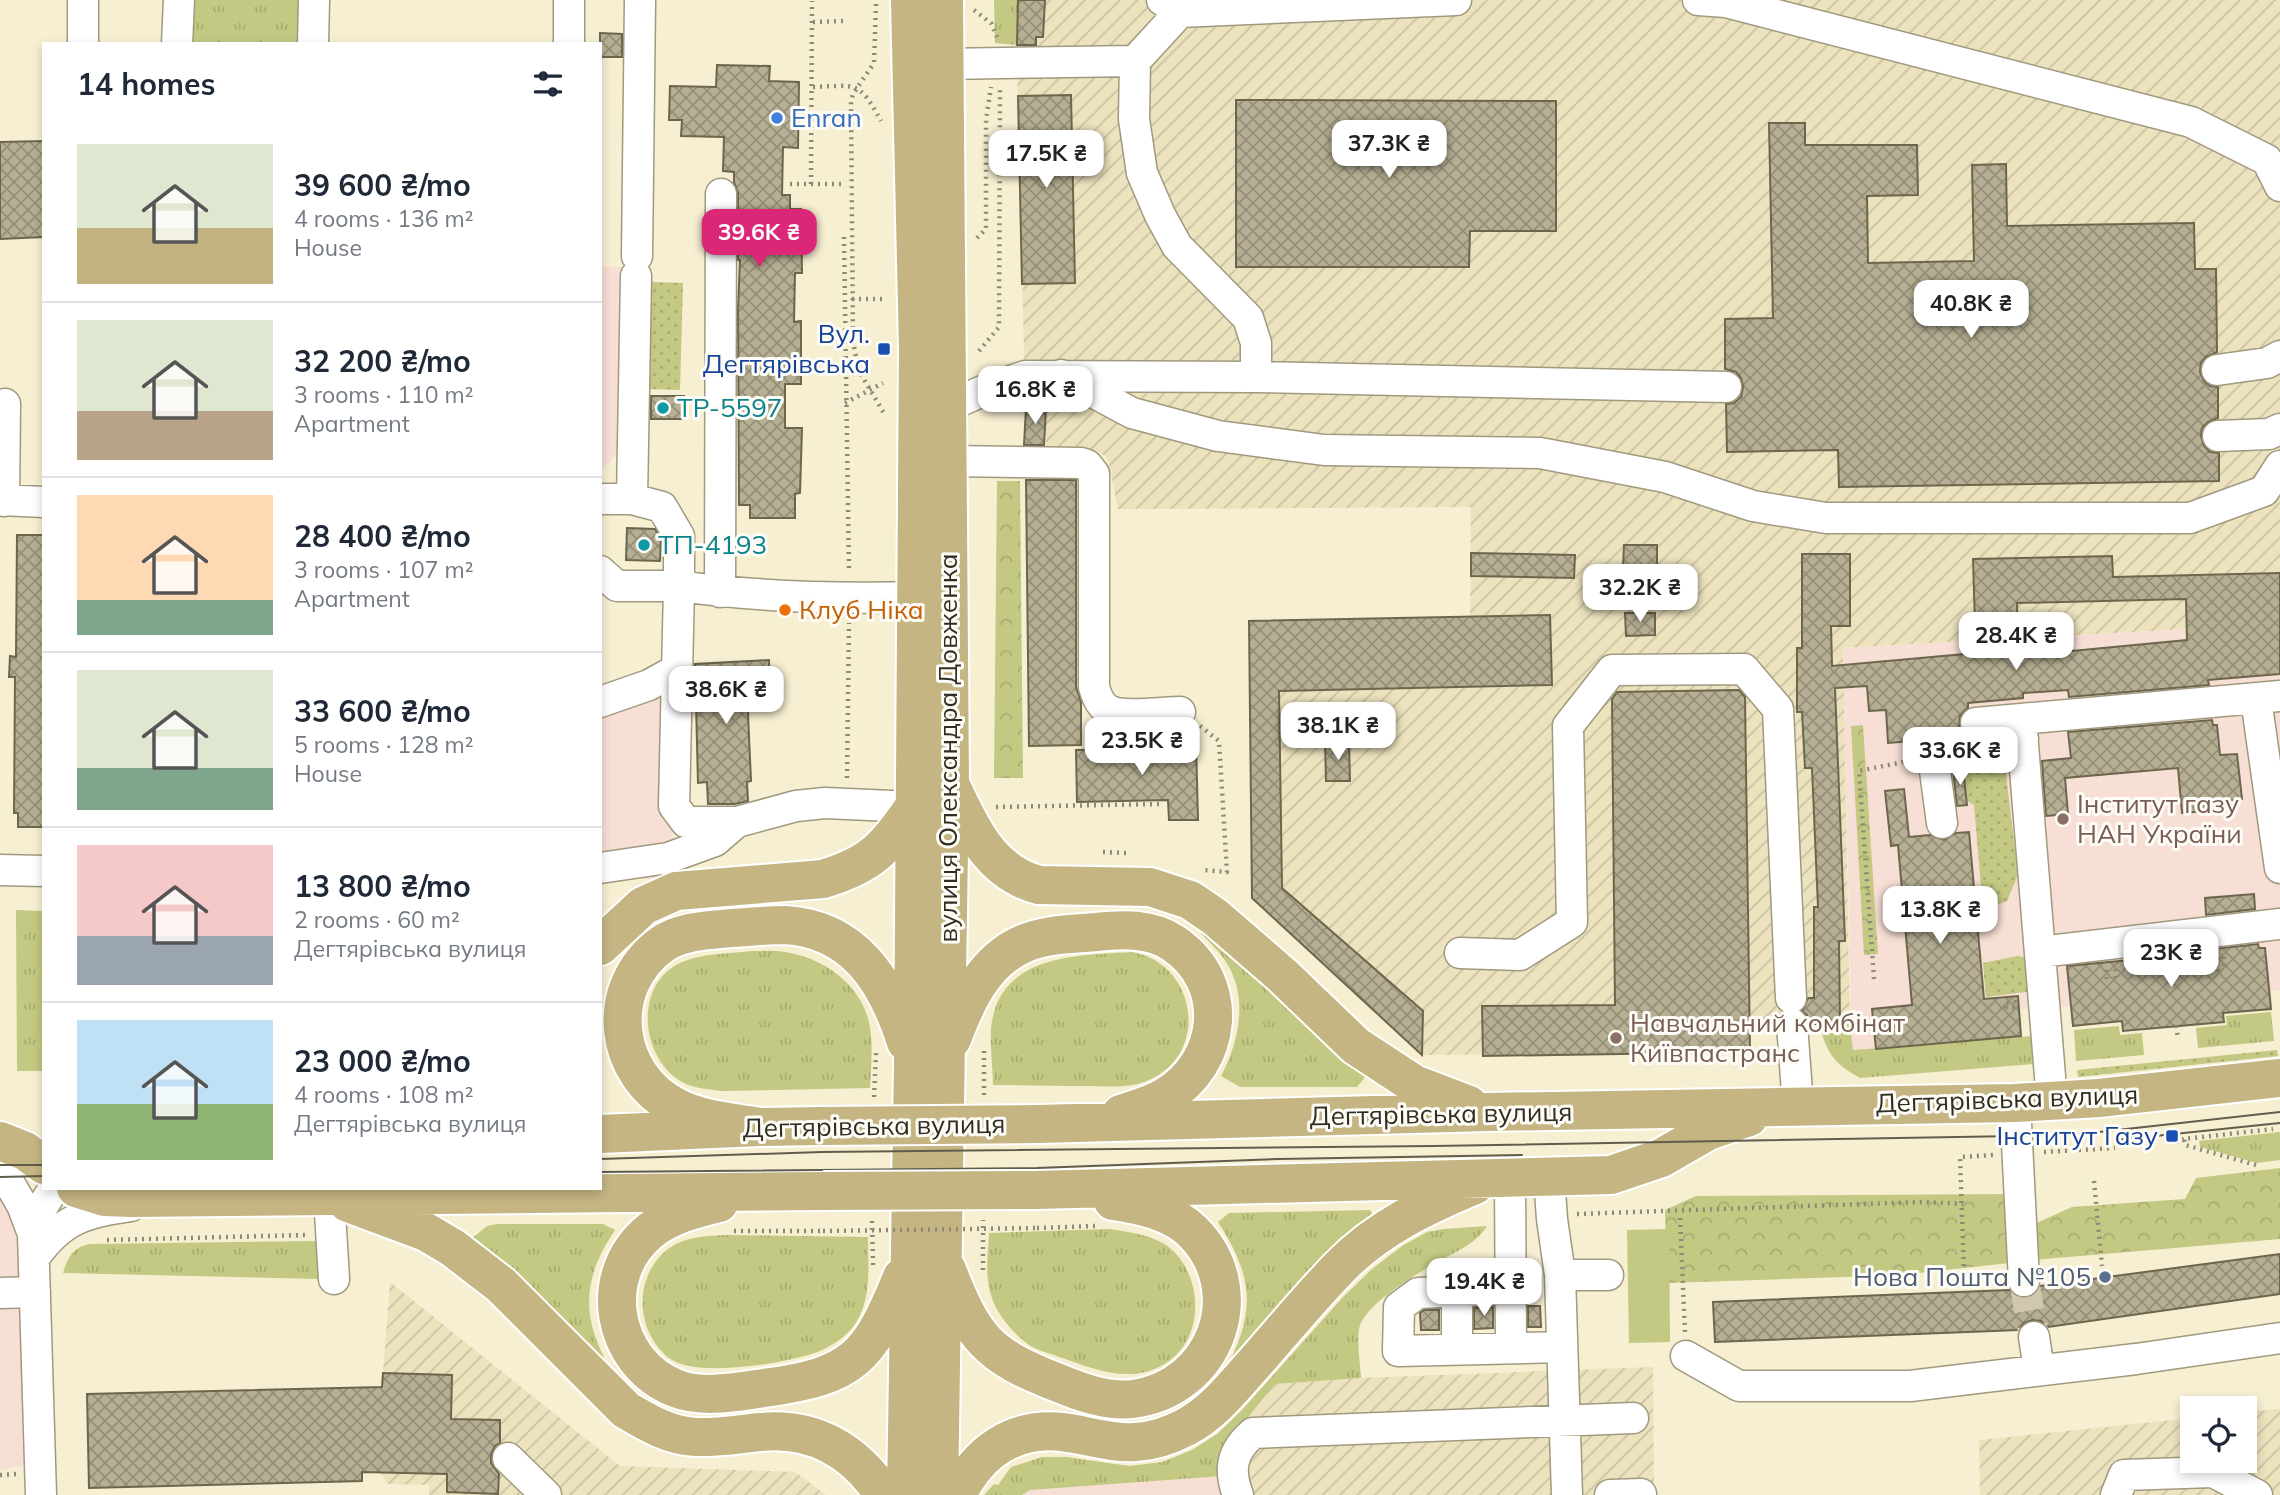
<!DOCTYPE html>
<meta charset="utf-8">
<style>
body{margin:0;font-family:Mulish,sans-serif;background:#f2f2f3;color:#1f2937;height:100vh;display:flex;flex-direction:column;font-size:26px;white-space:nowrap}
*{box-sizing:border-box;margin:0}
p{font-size:23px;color:#747a83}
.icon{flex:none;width:38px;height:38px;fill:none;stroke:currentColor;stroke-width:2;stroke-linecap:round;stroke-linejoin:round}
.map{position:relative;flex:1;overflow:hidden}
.details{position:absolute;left:42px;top:42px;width:560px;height:1148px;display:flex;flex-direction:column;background:#fff;border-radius:0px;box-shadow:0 4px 10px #0003}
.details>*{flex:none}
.tools{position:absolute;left:2180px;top:1396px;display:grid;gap:14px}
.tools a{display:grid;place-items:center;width:77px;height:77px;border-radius:0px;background:#fff;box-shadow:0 4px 10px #0003;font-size:35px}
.price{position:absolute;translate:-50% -60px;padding:0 16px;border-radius:14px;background:#fff;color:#222;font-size:23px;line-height:46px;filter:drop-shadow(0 2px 4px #0008)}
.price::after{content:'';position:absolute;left:50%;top:42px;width:21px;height:16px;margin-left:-10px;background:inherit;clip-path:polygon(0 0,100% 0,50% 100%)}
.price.active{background:#db2777;color:#fff}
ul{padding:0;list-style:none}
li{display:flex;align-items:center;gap:21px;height:175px;padding:0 35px}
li+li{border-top:2px solid #e0e1e3}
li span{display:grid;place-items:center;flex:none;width:196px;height:140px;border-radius:0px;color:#555}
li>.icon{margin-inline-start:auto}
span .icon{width:84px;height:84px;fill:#fffc;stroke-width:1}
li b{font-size:30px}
h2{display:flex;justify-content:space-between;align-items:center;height:84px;padding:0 35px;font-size:30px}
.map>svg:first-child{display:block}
</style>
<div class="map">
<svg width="2280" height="1495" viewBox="0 0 2280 1495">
<defs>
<pattern id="industrial-furrows" width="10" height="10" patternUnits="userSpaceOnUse" patternTransform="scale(1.75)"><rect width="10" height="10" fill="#ece2be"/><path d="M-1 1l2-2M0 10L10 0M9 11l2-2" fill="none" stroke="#cbc2a3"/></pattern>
<pattern id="grass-tufts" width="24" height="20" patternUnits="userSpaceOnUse" patternTransform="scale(1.75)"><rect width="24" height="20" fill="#c3c882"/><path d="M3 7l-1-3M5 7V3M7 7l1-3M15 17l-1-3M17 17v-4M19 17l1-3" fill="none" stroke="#a8ac70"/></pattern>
<pattern id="forest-crowns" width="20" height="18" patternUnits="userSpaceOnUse" patternTransform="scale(1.75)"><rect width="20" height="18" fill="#c3c882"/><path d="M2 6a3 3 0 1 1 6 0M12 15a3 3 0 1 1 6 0" fill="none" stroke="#a8ac70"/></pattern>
<pattern id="park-dots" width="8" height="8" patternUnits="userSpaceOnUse" patternTransform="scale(1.75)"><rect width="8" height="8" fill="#c3c882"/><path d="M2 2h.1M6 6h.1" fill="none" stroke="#a8ac70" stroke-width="1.8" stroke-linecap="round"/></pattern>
<pattern id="building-cross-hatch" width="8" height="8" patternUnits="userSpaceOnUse" patternTransform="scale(1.75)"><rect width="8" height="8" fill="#b6af93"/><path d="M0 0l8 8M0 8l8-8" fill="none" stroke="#948f78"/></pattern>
</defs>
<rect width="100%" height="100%" fill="#f7efd2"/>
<path fill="#f8dfd6" d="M670 656 674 884 619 874 600 885V691L646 674Z
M0 1186 17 1214 26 1465 0 1470Z"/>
<path fill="url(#industrial-furrows)" d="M1018 0H2280V624L1843 648 1850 1023 1750 1024V1052L1422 1055 1252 898 1249 621 1470 617 1471 507 1118 509 1108 459 1101 453 1046 452V431H1026L1017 62Z
M390 1282 620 1466 795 1472 826 1495H429V1485L388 1484 380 1472 383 1373Z
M1653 1367 1654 1495H1224L1222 1448 1275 1384 1361 1378Z
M2280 1409V1495H1980L1979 1440 2193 1418V1461H2245V1412Z"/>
<path fill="#f7dfd5" d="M600 267H622L617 454 605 467H600Z
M2280 624V990L2270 992 2271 1009 2224 1013V1022L2123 1031 2122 1022 2073 1026 2071 1006 2019 1010 2021 1036 1852 1050 1843 648Z
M1223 1476 1224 1495H1022L1030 1490Z"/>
<path fill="url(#grass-tufts)" d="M196 0H307L305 44H193C195 28 189 18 192 2Z
M994 0H1018L1017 45 995 43Z
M16 910 44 911V1071H17Z
M1205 929 1366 1076 1357 1087H1240L1221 1076C1239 1042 1249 997 1226 962 1219 951 1209 942 1201 933Z
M752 951C763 951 774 950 785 952 825 958 863 986 870 1027 873 1047 871 1068 870 1088L722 1091C706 1089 688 1088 676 1078 641 1052 635 987 678 964 700 953 728 954 752 951Z
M1132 952C1196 963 1211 1053 1149 1080 1130 1089 1106 1086 1085 1086 1055 1086 1024 1085 993 1085 993 1065 988 1035 993 1016 1007 954 1082 955 1132 952Z
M2271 1012 2274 1041 2198 1048 2196 1028 2227 1025 2226 1016Z
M1850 1023 1853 1050 2033 1036 2035 1064 1860 1078C1833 1063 1827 1053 1819 1024Z
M2119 1026 2120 1035 2142 1033 2144 1055 2076 1061 2074 1030Z
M2280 1132V1160L2257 1163 2200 1147 2199 1141Z
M1370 1210 1374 1216 1223 1374C1256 1314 1255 1279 1218 1222L1229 1213Z
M497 1224H603L615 1230C586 1273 580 1310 604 1357L600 1360 470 1240 487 1226Z
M1487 1226C1475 1246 1450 1254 1430 1266 1411 1278 1363 1306 1359 1329 1357 1344 1360 1362 1361 1378L1275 1384 1223 1448V1476L1030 1490 1022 1495H984L994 1484 998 1485 1011 1467 1042 1457H1066L1129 1466 1162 1462 1192 1450 1217 1434 1241 1411 1343 1297 1372 1269 1402 1246 1427 1232 1444 1229Z
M1109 1229C1129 1232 1154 1235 1170 1248 1205 1278 1205 1344 1161 1366 1127 1384 1092 1368 1059 1357 1050 1353 1038 1351 1029 1345 1014 1334 1000 1318 993 1301 984 1279 988 1256 989 1233Z
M723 1235 868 1237C868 1265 872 1295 857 1321 850 1334 834 1345 820 1351 790 1363 696 1379 669 1358 634 1330 633 1273 671 1247 686 1237 706 1236 723 1235Z
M318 1241 319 1279 63 1273C68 1257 73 1247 90 1244Z"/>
<path fill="url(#forest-crowns)" d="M997 481H1020L1023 778H994Z
M1863 725 1878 954 1864 955 1851 726Z
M2280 1168V1239L2033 1260 2030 1226 2072 1207 2185 1199 2196 1178Z
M2013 1194 2018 1262 1901 1275 1667 1283 1665 1210 1696 1196Z"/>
<path fill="url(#park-dots)" d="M652 282 683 283 680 390 648 389Z
M2004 758 2018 875 2007 901 1983 910 1974 805 1967 801 1963 764Z
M2017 956 2027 958 2034 991 1986 997 1983 963Z
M2277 1050 2278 1056 2078 1077 2077 1070Z"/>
<path fill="#c3c882" d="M1669 1229 1670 1342 1629 1343 1627 1230Z"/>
<path fill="url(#building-cross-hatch)" stroke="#6d664d" stroke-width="2" fill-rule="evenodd" d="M1018 0H1045L1043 37H1036V45H1017Z
M600 33 622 34V57H600Z
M717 65 770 66 769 81 799 82 798 148 783 147 782 195H790V209H801L802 273H795L794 322 801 321V384H785V428H802L800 493 795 494V518H750V505H739L738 309 740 260H738V193L734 182V172L723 171 724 137 681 136 682 120H669L670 86 716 87Z
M1071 95 1075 283 1022 284 1018 96Z
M1236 100 1556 101V231H1470L1469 267H1236Z
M1769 123H1805V145H1917L1918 195 1867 196 1868 263 1974 261 1972 165 2006 164 2007 226 2194 223 2195 269H2216L2217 352 2206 357 2201 363 2200 372 2204 381 2210 386 2218 387V418L2208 422 2202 428 2201 436 2204 446 2210 452 2219 453V481L1839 487 1838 450 1727 452 1726 404 1734 403 1741 397 1743 387 1741 378 1736 372 1725 369V319L1773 318Z
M44 141V237L0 239V142Z
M651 396H684V419H651Z
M1026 408H1046L1044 445H1024Z
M1026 480H1076V687L1081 702V745L1029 746Z
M627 528 655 529 661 540 660 561 626 560Z
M17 535H44V827H18V813H14L15 677H9L10 656 16 657Z
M1624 545H1657V567H1623Z
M1471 553 1575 555 1574 578 1471 576Z
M1802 554H1850V626H1831L1832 666 1998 651 1997 625H1975L1973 559 2112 556 2113 577 2280 573V674L2208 680 2209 685 2069 697 2068 690 2023 693V698L1968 703V708L1960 716 1959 725 1962 733 1926 740 1888 743 1886 710 1869 711 1867 686 1835 688 1845 941H1839L1840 1024H1810L1807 1015 1802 1011 1808 998H1814V907H1818L1812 768H1805L1802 712H1797V648H1802ZM2186 599 2187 640 2018 656 2017 603Z
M1625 613H1655V635L1626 636Z
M1550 615 1552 685 1279 691 1282 888 1423 1011 1422 1055 1252 898 1249 621Z
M769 660 770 690 747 691 751 781 747 782 748 801 735 804H708L707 782 698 783 695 664Z
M1739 690 1745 697 1750 1052 1483 1056 1482 1006 1615 1005 1612 699 1617 692Z
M2212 720 2213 725H2217L2220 755 2237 754 2242 799 2217 802 2218 810 2182 813 2178 768 2065 778 2068 814 2046 816 2042 761 2071 758 2068 732Z
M1196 742 1198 820H1169L1168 800 1077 802 1076 750 1152 749V743Z
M1325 743H1349L1350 781H1326Z
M1963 768 1967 805 1957 806 1953 770Z
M1904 789 1909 837 1930 835 1944 840 1956 833 1969 832 1984 999 2018 996 2021 1036 1876 1049 1872 1009 1912 1005 1898 845 1891 846 1885 791Z
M2254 894 2255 909 2206 915 2205 898Z
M2258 944 2259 948H2265L2271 1009 2223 1013 2224 1022 2123 1031 2122 1021 2073 1026 2067 966 2206 953 2205 950Z
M2280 1254V1294L2048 1327 2041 1321 2032 1320 2024 1323 2018 1330 1715 1342 1713 1302 2009 1290 2017 1297 2026 1298 2034 1295 2040 1286Z
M1528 1306H1540L1541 1327H1528Z
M1493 1307V1328L1474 1329V1308Z
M1424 1310H1439V1330H1421L1420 1313Z
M383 1373 452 1375 451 1419 500 1420V1443L495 1446 491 1454V1463L499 1474 498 1494 447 1492V1474L362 1472V1481L89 1488 87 1394 382 1387Z"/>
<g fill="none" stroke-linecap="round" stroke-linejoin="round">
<path stroke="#cfc8af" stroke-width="30" stroke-dasharray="30 15" stroke-linecap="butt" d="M2024 1281 2034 1337"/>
<g stroke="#a1997e" stroke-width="33">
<path id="minor" d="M569 0V44
M1162 0 1180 12 1456 0
M1698 0 1726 2 2191 122 2267 160 2280 186
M1180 12 1135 61 1134 119 1142 173 1160 215 1177 246 1248 318 1256 343V377
M83 44V0
M177 44 179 0
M313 44 314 0
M925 71 944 64 1135 61
M637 256 640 0
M2217 370 2267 363 2280 356
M1061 375 1132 413 1218 436 1324 450 1540 453 1665 477 1753 506 1826 518H2190L2264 491 2280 466
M949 406 987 389 1025 376 1256 377 1726 387
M2218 436 2269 434 2280 429
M949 461 1081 463 1087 465 1094 474V687C1097 698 1102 709 1113 712 1126 717 1165 712 1180 712
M600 499H632L662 507 679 536V586C757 597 837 599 916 597
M632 499 636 276
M0 500 44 502
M4 501 5 404
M600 571 617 586H679L674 806 686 822H737
M720 592 721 194
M2256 699 2280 868
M600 702 649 685 676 670
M2021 720 2052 1101
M1976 723 2280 696
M1942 823 1933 756 2023 739
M600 868 668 858 715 841 737 822 796 806 825 803 914 807
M0 870 44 871
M2040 952 2280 924
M1460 953 1520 955 1572 922 1568 726 1612 670 1744 669 1778 709 1791 998
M1792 1024 1798 1106
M2015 1103 2024 1281
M0 1167 22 1205 33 1234 41 1495
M1510 1177 1511 1348
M1549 1177 1552 1219 1560 1275 1567 1495
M329 1196 334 1279
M33 1234 41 1209 54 1188
M34 1258C62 1218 85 1213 131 1206
M1560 1275H1608
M1511 1289 1418 1293 1399 1307 1398 1351 1562 1347
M1457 1291V1349
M0 1293 35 1292
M2034 1337 2039 1370
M1686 1356 1739 1386H1910L2136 1359 2280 1338
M508 1458 546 1495
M1238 1495C1228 1469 1232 1451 1253 1433L1633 1418
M1610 1495 1641 1494
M2116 1495 2124 1475 2213 1472 2257 1495"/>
</g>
<g stroke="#fff" stroke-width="42">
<path id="major" d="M953 790C972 831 992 873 1039 885L1150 887 1190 900 1215 917 1283 976 1356 1046 1414 1084 1469 1105
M600 946 643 906 676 891 823 879C873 864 885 848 914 807
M952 1039C966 1001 984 961 1023 944 1045 934 1073 934 1096 932 1123 929 1150 928 1173 943 1232 982 1223 1063 1165 1097 1152 1105 1135 1109 1121 1114
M1038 1124 1488 1112 2015 1103 2099 1098 2280 1078
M759 1127C732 1122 701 1120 676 1107 613 1075 603 988 661 945 680 931 709 930 732 928 750 927 768 925 785 925 855 929 887 982 906 1042
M600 1134 759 1127 821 1126
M0 1141 25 1151 44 1165
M76 1188 105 1197 131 1198 823 1191
M1035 1190 1611 1175 1661 1158 1708 1131 1749 1117
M348 1203 426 1232 453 1248 501 1285 626 1410C648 1423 670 1436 696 1437 718 1438 739 1434 761 1432 814 1427 855 1451 884 1495
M719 1203C695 1209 670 1215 650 1231 596 1275 611 1362 675 1388 702 1399 736 1392 764 1388 854 1376 869 1358 902 1277
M947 1270C974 1339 987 1355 1056 1382 1080 1392 1107 1402 1133 1399 1216 1388 1252 1290 1192 1231 1171 1211 1140 1205 1113 1201
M906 1495 913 1064 918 349 910 0
M939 1495 950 783 944 0
M957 1495C978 1452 1013 1427 1062 1432 1087 1435 1111 1444 1136 1442 1153 1441 1171 1435 1186 1427 1213 1413 1232 1388 1252 1366 1281 1333 1309 1299 1340 1267 1378 1228 1425 1206 1475 1185"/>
</g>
<path stroke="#8e8975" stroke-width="4.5" stroke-dasharray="2 5" stroke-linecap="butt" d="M876 4 874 63 853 94 851 101 853 342 859 371 885 415
M974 10 991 23 997 37
M813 22 843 21
M813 87C858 85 859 81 881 121
M994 145 1019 144
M790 184H843
M811 184 812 1
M844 237 849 572
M977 238 986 229V120L991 87
M852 299H882
M979 351 999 327 1000 87
M845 403 883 383
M1200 726 1219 741 1227 872 1203 870
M847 778 849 623
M996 807 1163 804
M1103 852 1126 853
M2224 957 2225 970
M2214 959 2216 971 2224 970
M2115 969 2116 980
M2106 970 2107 981
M1874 979 1859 771 1908 761
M2006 1008 2005 1003 2015 1002V1007L2006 1008
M2176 1026 2178 1038
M984 1095V1048
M874 1097 876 1053
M2176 1142 2184 1139
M2044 1152 2115 1148
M2256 1165 2185 1145 2184 1139 2273 1129
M2094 1181 2102 1266
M1577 1214 1923 1202 1963 1204
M1680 1218 1685 1332
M872 1221 873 1265
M1037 1228 1096 1226
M734 1231H823
M107 1240 305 1235
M983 1270V1220
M1964 1273 1960 1157 1993 1155
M0 1475 17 1474"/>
<use href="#minor" stroke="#fff" stroke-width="30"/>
<use href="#major" stroke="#c4b583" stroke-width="38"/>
<path stroke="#615d4d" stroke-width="2" d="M2116 1140 2280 1123
M600 1159 822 1152 1434 1146 2017 1136 2081 1134 2280 1112
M0 1165H44
M600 1172 1037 1168 1278 1159 1522 1155
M0 1177 44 1176"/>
<g stroke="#fff" stroke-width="42" stroke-linecap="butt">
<path id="major-bridge" d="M821 1126 1038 1124
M823 1191 1035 1190"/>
</g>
<path stroke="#8e8975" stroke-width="4.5" stroke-dasharray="2 5" stroke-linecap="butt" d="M823 1231 1037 1228"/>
<use href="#major-bridge" stroke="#c4b583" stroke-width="38"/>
</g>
<circle fill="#3f7fe0" stroke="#fdfcf6" stroke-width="2.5" cx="777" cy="118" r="7"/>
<g fill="#1a4fb4" stroke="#fdfcf6" stroke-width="2.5">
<rect x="877" y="342" width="14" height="14" rx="3.5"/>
<rect x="2165" y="1129" width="14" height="14" rx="3.5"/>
</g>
<g fill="#0f9aa8" stroke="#fdfcf6" stroke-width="2.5">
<circle cx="663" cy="408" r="7"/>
<circle cx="644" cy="545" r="7"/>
</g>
<circle fill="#e8710a" stroke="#fdfcf6" stroke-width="2.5" cx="785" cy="610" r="7"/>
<g fill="#8d6e63" stroke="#fdfcf6" stroke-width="2.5">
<circle cx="2063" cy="819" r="7"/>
<circle cx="1616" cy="1038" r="7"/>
</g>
<circle fill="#5c6f8a" stroke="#fdfcf6" stroke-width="2.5" cx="2105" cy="1277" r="7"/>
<g text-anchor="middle" stroke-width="6" stroke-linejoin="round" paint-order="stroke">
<g font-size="26" fill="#366cbe" stroke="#fdfcf6" text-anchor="start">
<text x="791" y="127">Enran</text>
</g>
<g font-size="26" fill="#164399" stroke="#fdfcf6" text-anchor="end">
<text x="870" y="343">Вул.<tspan x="870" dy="30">Дегтярівська</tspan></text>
<text x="2158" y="1145">Інститут Газу</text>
</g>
<g font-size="26" fill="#0d838f" stroke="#fdfcf6" text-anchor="start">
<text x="677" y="417">ТР-5597</text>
<text x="658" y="554">ТП-4193</text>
</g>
<g font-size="26" fill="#c56008" stroke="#fdfcf6" text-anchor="start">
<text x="799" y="619">Клуб Ніка</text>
</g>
<g font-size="26" fill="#302d22" stroke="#fdfcf6">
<text transform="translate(948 748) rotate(-90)" y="9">вулиця Олександра Довженка</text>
<text transform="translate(2007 1099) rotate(-2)" y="9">Дегтярівська вулиця</text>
<text transform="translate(1441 1114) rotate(-1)" y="9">Дегтярівська вулиця</text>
<text transform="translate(874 1126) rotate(-1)" y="9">Дегтярівська вулиця</text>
</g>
<g font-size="26" fill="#785e54" stroke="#fdfcf6" text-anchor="start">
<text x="2077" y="813">Інститут газу<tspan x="2077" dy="30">НАН України</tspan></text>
<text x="1630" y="1032">Навчальний комбінат<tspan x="1630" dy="30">Київпастранс</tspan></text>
</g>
<g font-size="26" fill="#4e5e75" stroke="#fdfcf6" text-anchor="end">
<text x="2091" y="1286">Нова Пошта №105</text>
</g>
</g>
</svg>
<div class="tools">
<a><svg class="icon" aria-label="locate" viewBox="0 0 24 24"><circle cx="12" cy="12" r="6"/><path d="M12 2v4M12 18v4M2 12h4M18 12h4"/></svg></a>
</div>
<b class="price" style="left:1389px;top:180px">37.3K ₴</b>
<b class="price" style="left:1046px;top:190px">17.5K ₴</b>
<b class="price active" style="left:759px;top:269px">39.6K ₴</b>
<b class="price" style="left:1971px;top:340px">40.8K ₴</b>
<b class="price" style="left:1035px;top:426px">16.8K ₴</b>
<b class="price" style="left:1640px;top:624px">32.2K ₴</b>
<b class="price" style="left:2016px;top:672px">28.4K ₴</b>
<b class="price" style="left:726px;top:726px">38.6K ₴</b>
<b class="price" style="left:1338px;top:762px">38.1K ₴</b>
<b class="price" style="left:1142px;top:777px">23.5K ₴</b>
<b class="price" style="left:1960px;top:787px">33.6K ₴</b>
<b class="price" style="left:1940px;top:946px">13.8K ₴</b>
<b class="price" style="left:2171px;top:989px">23K ₴</b>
<b class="price" style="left:1484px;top:1318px">19.4K ₴</b>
<section class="details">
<h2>14 homes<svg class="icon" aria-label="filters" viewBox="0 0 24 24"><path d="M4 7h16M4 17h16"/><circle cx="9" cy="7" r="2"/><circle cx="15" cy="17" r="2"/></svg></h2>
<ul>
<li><span style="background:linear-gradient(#dfe7d0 60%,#c2b280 0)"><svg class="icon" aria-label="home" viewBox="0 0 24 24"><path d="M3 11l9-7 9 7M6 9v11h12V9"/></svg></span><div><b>39 600 ₴/mo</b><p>4 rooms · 136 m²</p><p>House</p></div></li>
<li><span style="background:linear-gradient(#dfe7d0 65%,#b9a48a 0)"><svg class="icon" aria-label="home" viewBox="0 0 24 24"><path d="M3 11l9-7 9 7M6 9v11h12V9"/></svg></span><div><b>32 200 ₴/mo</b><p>3 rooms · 110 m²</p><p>Apartment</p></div></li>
<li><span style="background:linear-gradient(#ffd9b3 75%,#7fa58c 0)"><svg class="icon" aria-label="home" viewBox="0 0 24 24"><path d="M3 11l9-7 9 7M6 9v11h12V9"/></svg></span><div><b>28 400 ₴/mo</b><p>3 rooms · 107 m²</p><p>Apartment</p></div></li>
<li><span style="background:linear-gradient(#dfe7d0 70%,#7fa58c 0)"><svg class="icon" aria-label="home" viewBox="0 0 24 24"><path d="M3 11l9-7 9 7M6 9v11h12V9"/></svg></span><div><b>33 600 ₴/mo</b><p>5 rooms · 128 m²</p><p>House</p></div></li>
<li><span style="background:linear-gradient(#f6c9c9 65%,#9aa5b1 0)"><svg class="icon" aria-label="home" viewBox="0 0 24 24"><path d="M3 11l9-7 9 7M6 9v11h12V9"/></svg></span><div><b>13 800 ₴/mo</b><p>2 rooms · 60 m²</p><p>Дегтярівська вулиця</p></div></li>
<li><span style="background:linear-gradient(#bfe0f5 60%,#8fb573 0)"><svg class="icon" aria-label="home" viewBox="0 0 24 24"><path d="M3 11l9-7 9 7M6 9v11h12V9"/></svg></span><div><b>23 000 ₴/mo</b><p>4 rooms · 108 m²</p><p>Дегтярівська вулиця</p></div></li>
</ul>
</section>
</div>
